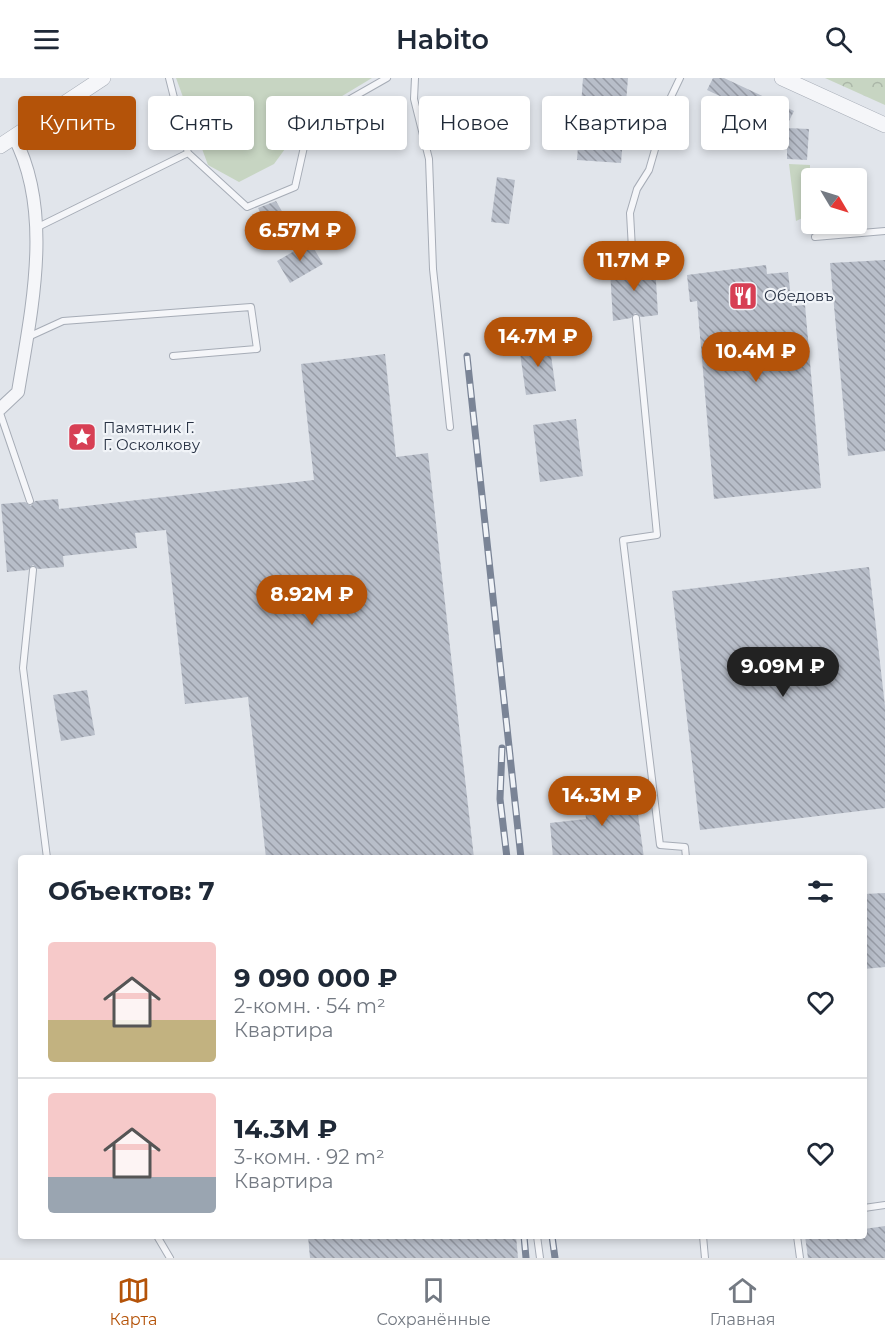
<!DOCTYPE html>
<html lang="ru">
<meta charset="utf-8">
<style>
body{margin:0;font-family:Montserrat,sans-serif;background:#f6f6f7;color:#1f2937;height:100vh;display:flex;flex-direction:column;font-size:22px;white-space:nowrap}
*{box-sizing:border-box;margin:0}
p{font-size:20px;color:#747a83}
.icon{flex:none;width:33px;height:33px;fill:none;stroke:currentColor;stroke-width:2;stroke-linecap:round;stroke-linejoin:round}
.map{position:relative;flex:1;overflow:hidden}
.sheet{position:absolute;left:18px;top:777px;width:849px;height:384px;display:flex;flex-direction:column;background:#fff;border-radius:6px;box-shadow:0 3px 9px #0003}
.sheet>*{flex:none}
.hud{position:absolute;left:18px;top:18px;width:849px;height:54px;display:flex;gap:12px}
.needle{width:39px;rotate:128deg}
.buttons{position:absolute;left:801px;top:90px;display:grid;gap:12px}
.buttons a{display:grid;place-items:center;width:66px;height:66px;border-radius:6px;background:#fff;box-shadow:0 3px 9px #0003;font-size:30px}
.price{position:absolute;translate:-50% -51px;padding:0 14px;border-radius:21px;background:#b45309;color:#fff;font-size:20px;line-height:39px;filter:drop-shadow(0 2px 3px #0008)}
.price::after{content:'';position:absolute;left:50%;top:36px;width:18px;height:14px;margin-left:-9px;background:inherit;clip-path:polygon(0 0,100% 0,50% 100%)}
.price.active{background:#222;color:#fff}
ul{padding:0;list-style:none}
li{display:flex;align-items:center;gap:18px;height:150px;padding:0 30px}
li+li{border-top:2px solid #e0e1e3}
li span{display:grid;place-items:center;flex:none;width:168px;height:120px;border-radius:6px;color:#555}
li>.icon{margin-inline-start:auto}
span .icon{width:72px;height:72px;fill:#fffc;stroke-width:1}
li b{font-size:26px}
h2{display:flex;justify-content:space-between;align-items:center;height:72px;padding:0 30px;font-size:26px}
.tag{padding:0 21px;border-radius:6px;background:#fff;box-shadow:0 3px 9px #0003;font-size:21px;line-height:54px}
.tag.active{background:#b45309;color:#fff}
header{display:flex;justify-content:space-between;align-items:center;height:78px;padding:0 30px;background:#fff;font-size:27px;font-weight:600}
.tab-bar{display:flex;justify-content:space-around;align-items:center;height:84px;border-top:2px solid #e0e1e3;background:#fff;font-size:16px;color:#747a83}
.tab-bar a{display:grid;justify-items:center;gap:3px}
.tab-bar .active{color:#b45309}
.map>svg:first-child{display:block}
</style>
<header><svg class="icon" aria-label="menu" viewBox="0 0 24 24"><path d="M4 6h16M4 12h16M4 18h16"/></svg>Habito<svg class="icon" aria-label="search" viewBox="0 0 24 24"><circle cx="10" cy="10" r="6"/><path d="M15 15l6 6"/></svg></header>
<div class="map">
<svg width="885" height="1180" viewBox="0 0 885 1180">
<defs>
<pattern id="forest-crowns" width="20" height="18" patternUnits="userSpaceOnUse" patternTransform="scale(1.5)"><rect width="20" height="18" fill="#c7d5c2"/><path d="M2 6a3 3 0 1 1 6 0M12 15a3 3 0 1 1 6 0" fill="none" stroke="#abb7a8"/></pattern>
<pattern id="building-back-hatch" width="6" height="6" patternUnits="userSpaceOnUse" patternTransform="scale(1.5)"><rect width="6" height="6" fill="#b8bec9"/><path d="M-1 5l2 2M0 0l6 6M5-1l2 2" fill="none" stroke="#969ba5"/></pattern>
</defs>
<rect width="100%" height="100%" fill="#e1e5eb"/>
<path fill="#c7d5c2" d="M176 0H372L309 38 274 86 239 104 208 87Z
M789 86 810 87 809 137 796 143Z"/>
<path fill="url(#forest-crowns)" d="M825 0H885V27Z"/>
<path fill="url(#building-back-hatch)" d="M583 0H628L621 85 577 82Z
M713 0H724L794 33 786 49 707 12Z
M787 50 809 51 807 82 787 81Z
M497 99 515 102 509 146 491 144Z
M276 123 287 142 270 151 258 130Z
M310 164 323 186 290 205 277 183Z
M885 182V373L848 378 830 185Z
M655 186 658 237 641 239 635 235 631 240 613 243 610 192 628 190 634 194 638 188Z
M766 187 767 196 788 194 792 228 805 227 821 410 714 421 697 223 690 224 687 197Z
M549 263 556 313 526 317 519 268Z
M385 276 396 379 428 375 474 780H266L248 619 185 626 166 452 135 455 137 470 63 478 64 489 38 491 33 487 28 492 7 494 1 426 25 424 31 428 35 423 58 421 59 431 314 402 301 286Z
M576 341 583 398 540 404 533 347Z
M869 489 885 628V730L700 752 672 513Z
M87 612 95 657 61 663 53 617Z
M634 707 644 780H553L550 745 586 741 583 712Z
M885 815V889L864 891V816Z
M885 1148V1180H808L805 1158H864V1151Z
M308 1158H516L518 1180H310Z"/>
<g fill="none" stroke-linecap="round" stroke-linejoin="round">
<g stroke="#a6acb6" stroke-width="8">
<path id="service" d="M415 0 414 21 429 81 433 191 450 349
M188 75 247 129 295 109 308 51 329 33 387 0
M38 149 188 75 169 0
M815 159 885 153
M633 189 630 135 637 111 649 92 669 23 680 0
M636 240 657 457 623 462 660 767 685 769 686 780
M28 259 63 243 251 229 257 271 173 278
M0 335 30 423
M33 492 23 590 47 780
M864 1130 885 1127
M157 1158 170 1180
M537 1158 540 1180
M703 1158 705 1180
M797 1158 800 1180"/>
</g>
<g stroke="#a6acb6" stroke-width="14">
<path id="minor" d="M0 331 18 314C31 234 54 134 14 59"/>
</g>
<g stroke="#a6acb6" stroke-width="16">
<path id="tertiary" d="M782 0 885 47
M0 68 103 0"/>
</g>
<use href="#service" stroke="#f5f6f9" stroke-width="6"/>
<use href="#minor" stroke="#f5f6f9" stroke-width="12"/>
<use href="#tertiary" stroke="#f5f6f9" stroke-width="15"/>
<g stroke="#7a8496" stroke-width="7">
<path id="rail" d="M467 278 521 780
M502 670 500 721 507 780
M524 1158 526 1180
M552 1158 555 1180"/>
</g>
<use href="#rail" stroke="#f1f4f8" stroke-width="4.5" stroke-dasharray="14" stroke-linecap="butt"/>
</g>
<defs>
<g id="restaurant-square" transform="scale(1.5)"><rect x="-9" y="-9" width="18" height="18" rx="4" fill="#d73f54" stroke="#f1f4f8"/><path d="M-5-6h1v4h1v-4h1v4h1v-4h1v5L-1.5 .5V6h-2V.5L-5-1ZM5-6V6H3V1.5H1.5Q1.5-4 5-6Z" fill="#fff"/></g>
<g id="sight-square" transform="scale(1.5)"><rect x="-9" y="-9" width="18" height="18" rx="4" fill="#d73f54" stroke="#f1f4f8"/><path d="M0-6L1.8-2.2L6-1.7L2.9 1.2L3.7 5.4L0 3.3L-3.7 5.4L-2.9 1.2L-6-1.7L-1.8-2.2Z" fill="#fff"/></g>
</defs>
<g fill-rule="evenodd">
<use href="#restaurant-square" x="743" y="218"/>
<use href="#sight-square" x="82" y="359"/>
</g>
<g text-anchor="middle" stroke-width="4.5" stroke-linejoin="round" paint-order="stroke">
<g font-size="15" fill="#283244" stroke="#f1f4f8" text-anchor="start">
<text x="764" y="223">Обедовъ</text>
<text x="103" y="355">Памятник Г.<tspan x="103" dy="17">Г. Осколкову</tspan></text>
</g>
</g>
</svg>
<div class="buttons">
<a><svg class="needle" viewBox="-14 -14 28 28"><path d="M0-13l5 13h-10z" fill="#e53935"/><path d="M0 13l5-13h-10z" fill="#747a83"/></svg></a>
</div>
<b class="price" style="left:300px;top:184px">6.57M ₽</b>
<b class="price" style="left:634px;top:214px">11.7M ₽</b>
<b class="price" style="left:538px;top:290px">14.7M ₽</b>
<b class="price" style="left:756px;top:305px">10.4M ₽</b>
<b class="price" style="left:312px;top:548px">8.92M ₽</b>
<b class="price active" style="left:783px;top:620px">9.09M ₽</b>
<b class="price" style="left:602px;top:749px">14.3M ₽</b>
<div class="hud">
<a class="tag active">Купить</a>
<a class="tag">Снять</a>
<a class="tag">Фильтры</a>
<a class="tag">Новое</a>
<a class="tag">Квартира</a>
<a class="tag">Дом</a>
</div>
<section class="sheet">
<h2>Объектов: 7<svg class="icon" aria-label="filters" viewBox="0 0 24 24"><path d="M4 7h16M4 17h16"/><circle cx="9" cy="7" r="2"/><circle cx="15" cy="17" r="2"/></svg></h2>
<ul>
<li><span style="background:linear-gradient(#f6c9c9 65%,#c2b280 0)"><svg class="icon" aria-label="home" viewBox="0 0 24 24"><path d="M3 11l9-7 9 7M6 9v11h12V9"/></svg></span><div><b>9 090 000 ₽</b><p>2-комн. · 54 m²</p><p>Квартира</p></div><svg class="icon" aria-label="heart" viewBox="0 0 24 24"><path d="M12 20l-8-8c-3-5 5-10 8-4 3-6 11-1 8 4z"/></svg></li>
<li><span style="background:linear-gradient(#f6c9c9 70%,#9aa5b1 0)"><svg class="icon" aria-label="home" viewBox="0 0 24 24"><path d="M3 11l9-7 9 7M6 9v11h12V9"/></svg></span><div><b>14.3M ₽</b><p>3-комн. · 92 m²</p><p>Квартира</p></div><svg class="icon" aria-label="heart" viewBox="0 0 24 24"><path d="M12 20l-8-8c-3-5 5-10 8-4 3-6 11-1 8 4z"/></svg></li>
</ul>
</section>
</div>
<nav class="tab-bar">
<a class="active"><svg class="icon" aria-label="map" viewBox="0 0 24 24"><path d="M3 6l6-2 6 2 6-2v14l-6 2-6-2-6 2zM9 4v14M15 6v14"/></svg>Карта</a>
<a><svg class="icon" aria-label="saved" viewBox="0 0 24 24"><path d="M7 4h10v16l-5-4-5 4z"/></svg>Сохранённые</a>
<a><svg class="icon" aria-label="home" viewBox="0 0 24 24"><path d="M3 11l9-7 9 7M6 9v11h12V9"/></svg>Главная</a>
</nav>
